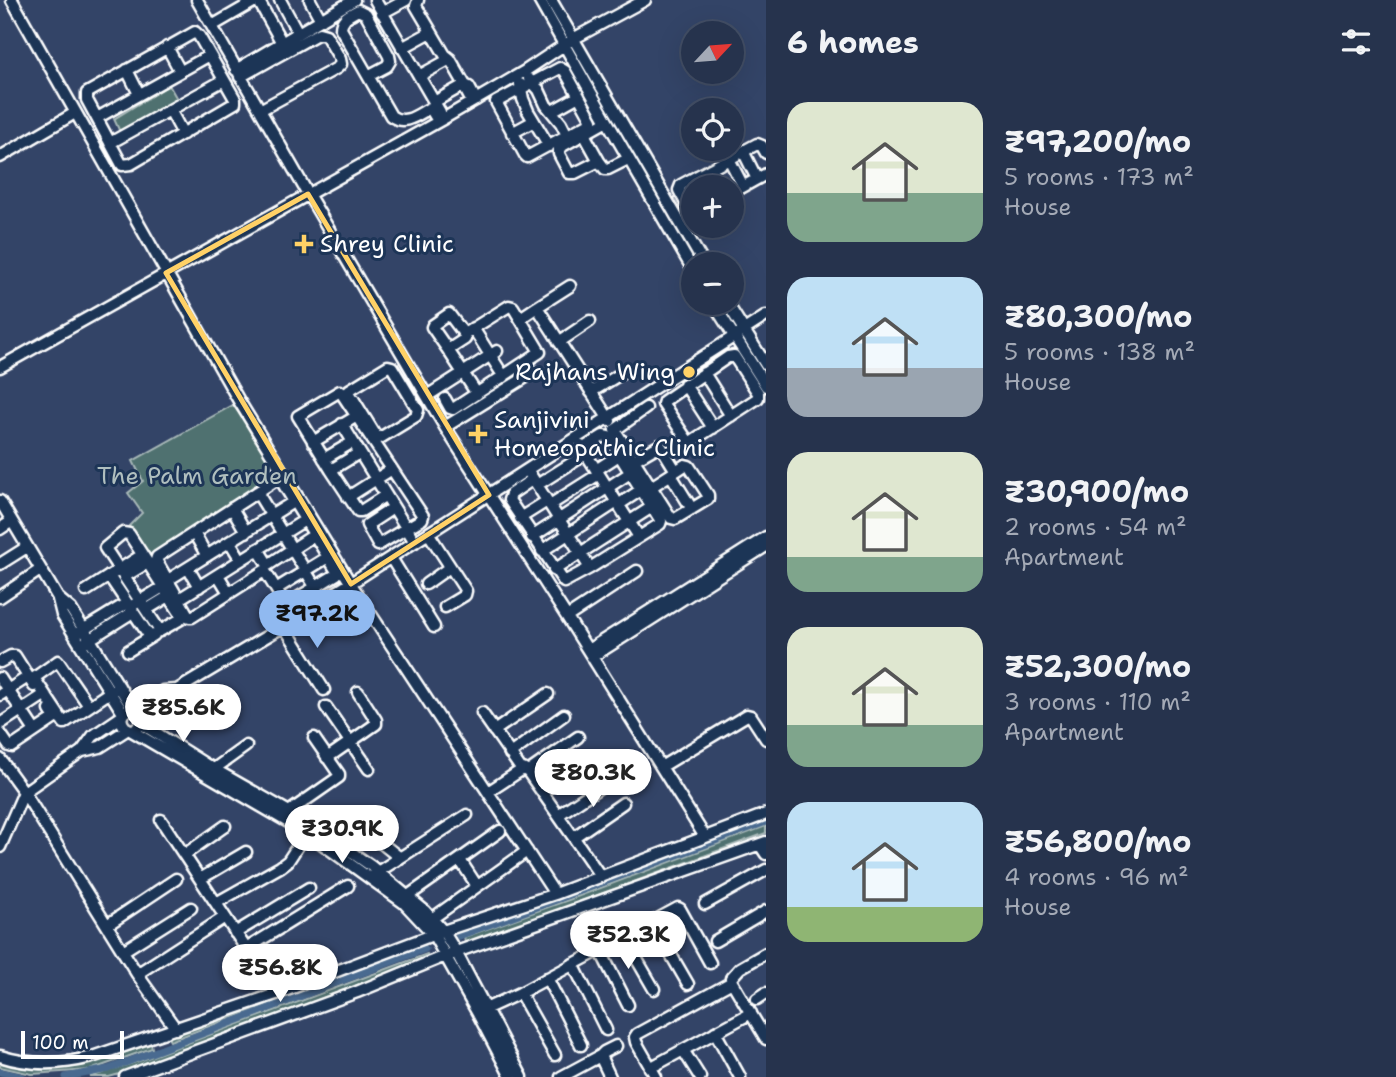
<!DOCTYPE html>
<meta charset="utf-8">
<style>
body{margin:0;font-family:"Shantell Sans",sans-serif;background:#2e3b54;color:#f1f3f6;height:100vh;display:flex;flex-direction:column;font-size:26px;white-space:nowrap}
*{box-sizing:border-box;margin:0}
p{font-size:23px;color:#a4aab6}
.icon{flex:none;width:38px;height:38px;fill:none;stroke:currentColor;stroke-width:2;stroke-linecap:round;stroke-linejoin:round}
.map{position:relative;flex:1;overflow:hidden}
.side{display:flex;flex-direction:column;background:#26334d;width:630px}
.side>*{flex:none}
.needle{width:46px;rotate:64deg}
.tools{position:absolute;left:681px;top:21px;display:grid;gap:14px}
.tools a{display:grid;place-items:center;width:63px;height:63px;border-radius:50%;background:#26334d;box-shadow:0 7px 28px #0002,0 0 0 2px #424e65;font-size:35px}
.scale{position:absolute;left:21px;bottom:18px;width:103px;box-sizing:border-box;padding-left:7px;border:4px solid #fff;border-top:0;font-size:19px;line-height:24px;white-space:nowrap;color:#fff;-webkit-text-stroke:5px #1d3557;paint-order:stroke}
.price{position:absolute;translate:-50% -60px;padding:0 16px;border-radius:24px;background:#fff;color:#222;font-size:23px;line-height:46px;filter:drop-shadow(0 2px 4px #0008)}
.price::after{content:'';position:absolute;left:50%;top:42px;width:21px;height:16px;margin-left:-10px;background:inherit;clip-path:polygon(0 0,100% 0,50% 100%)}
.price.on{background:#90b9f0;color:#111}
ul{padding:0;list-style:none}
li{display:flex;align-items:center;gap:21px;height:175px;padding:0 21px}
li span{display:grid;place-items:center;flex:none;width:196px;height:140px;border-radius:21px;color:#555}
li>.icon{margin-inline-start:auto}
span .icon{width:84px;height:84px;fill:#fffc;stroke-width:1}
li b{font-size:30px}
h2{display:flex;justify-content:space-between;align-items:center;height:84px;padding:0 21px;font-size:30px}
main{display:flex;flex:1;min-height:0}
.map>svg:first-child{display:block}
</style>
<main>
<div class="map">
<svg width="766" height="1077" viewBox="0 0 766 1077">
<rect width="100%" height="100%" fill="#334467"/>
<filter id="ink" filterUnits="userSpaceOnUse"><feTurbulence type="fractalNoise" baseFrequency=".0143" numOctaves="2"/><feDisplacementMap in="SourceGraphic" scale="14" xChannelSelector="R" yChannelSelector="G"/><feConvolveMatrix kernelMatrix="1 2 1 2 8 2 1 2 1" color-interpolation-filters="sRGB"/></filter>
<g filter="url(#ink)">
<path fill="#507170" stroke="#a8b8b8" stroke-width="2" d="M169 85 177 99 120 132 114 119Z
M233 405 283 473 149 559 129 526 142 513 128 493 143 481 133 461Z
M766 826V833L466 944 464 937 571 899Z
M423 941 425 945 170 1041 167 1036Z
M427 954 429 958 123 1073 109 1077H90L142 1060Z
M151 1044 152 1048 90 1070 32 1074 0 1067V1062L40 1070 82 1066Z"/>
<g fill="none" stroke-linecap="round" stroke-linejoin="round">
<path stroke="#496b90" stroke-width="7" d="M459 936 766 822
M0 1072 22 1077
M66 1077 109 1069 425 949"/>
<g stroke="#fff" stroke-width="15">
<path id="minor" d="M12 0 239 401 351 584 555 894
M197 0 308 194 445 427 567 617 705 837
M258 0 282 43
M280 0 298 33
M310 0 321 20
M375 0 440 112
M418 0 416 6 445 55 450 59 465 85
M539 0 607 121 693 270
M551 0 704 264
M382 13 406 0
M212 26 257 0
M195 32 199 36 235 99V103L131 164 122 165 87 100V93Z
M167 47 180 71
M402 48 431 32
M560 68 565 71 592 120 590 123 527 157 525 155 496 102Z
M127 70 139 94
M236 70 354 0
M368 76 387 66 390 61 389 56 366 14 358 10C349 15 341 18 341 29L391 116C405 126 417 115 430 108L438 121
M419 76 450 59
M240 77 319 33 326 35 340 59 341 64 337 68 260 110
M529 79 539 90 546 105 561 123 567 135
M520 84 523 99 528 111 549 146
M434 102 464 85
M472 102 465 89V85L469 87 476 100
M170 110 183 134
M552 111 579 96
M97 118 210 55
M607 121 559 148V154L569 173H575L599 161 605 169H608L628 159
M512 133 534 121
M584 134 599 161
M110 143 224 80
M743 151 757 179
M0 157 75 113
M729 159 743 186
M710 169 720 187
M697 176 702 187
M732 193 766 174
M693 213 691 212 679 190 681 185 757 144 762 146 766 153
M570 286 537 307 610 421
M713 303 766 386
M727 303 766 365
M525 315 537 307
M473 328 504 377
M464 334 465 339 448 350 477 394
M559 342 590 321
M734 356 758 393V398L689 443 663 404 664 401 728 357Z
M388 366 392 367 418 410 416 416 380 438 376 436 350 394 349 390Z
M0 367 443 119 525 71 573 39 645 0
M704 373 731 416
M685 385 713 428
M591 392 622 373
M427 396 497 351
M445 399 450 408 453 409 540 352 513 307 509 306 464 334 449 314 433 325 432 327 448 350
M342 424 415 542
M445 427 534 372
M313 442 357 416
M581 446 639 537
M359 453 331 470 358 511H361L386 495
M324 459 353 442
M634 460 660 445 676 471 685 465 689 466 708 495V499L675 519 671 518 616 432 615 430 646 408
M331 470 298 416 340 391 423 516 422 519 378 545 367 525 393 508
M596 470 619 455
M530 474 590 568
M671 475 692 509
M533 479 511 494 509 500 564 582 590 568 660 524 661 521 608 437 603 436 582 449
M276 480 282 482 336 570 337 574 286 605 266 573 264 571 192 617H189L156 560 157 557Z
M537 485 586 454
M651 487 676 471
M257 492 324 601
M348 497 392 469
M0 501 58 598 71 609 133 709
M550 505 599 474
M618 505 641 490
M232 508 246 532
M520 518 547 501
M0 529 12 521
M194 533 207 556
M429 534 466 591 465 595 445 607
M532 537 630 473
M230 542 241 560 305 520
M258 549 268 565 314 535
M542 551 617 502
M391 558 434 627
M0 564 27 547
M188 568 199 587
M554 570 652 507
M218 575 229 593
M109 576 150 637
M124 577 147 563
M168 580 298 499
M426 584 450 567
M276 589 328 557
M86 591 142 555
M0 597 40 570
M58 599 62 615 123 713
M179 599 241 560
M130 607 140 601 105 548 123 533 129 534 182 616 181 619 160 631 140 601 163 587
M146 610 169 596
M567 617 637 571
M284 626 324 690
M78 633 127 603
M87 641 133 612
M588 650 766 537
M128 651 154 635
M592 657 766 546
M0 662 11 656H15L34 686
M0 678 35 731
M0 695 28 677
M89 706 58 661 34 678 64 723 119 686
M326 707 369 769
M135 709 163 691 177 690 284 626 766 316
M482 713 521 769
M142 721 169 702 177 690
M0 724 41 697
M142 724 205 764 312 825 371 866 425 911 443 931 456 952 522 1077
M131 730 137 729 142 721 140 713 133 709C122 710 118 719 125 727L307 833 404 903 433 934 477 1012 511 1077
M494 731 548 694
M0 733 9 746 12 747 55 718 50 710
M82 751 100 747 128 729
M510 754 564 715
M327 758 376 724V720L358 692
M0 759 24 792 137 974 176 1029
M661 767 747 715 751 716 766 739
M214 769 246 746
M528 772 578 737
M488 792 523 769 528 772 542 792 591 757
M542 792 558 815
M286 814 339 777V774L314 738
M161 820 276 994
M360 826 400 858
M574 837 623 803
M760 845 766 854
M0 847 24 792 82 751 93 736 121 717
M184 855 225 826
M460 860 477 886
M373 875 467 815
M601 877 558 815 609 781
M200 879 246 852
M408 896 500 831
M216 903 280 867 288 861 309 829
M705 904 766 870
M430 920 527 851
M652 922 688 984
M107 925 176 879
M235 933 309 888
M624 937 654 989
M715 941 766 911
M246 949 348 886
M600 950 628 1005
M123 951 191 908
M573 964 606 1030
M137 974 225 917
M547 978 581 1045
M732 982 731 978 740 968 766 953
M520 993 555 1055
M757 999 766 993
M481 1011 520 993 678 908 680 909 710 963
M715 1032 740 1077
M683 1050 700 1077
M0 1056C31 1066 61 1065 92 1057L276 994 443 931 555 894 766 814
M600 1056 604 1052 616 1046
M650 1068 751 1013
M125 1077 357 992 445 956 766 842
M561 1077 600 1056 610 1077
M656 1077 636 1042 635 1037 637 1034 732 982 766 1039"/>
</g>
<use href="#minor" stroke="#1d3557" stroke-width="10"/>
</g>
</g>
<path fill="none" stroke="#ffd166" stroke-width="5" stroke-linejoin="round" d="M308 194 489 495 351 584 166 273Z"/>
<g fill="#ffd166" stroke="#1d3557" stroke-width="2.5">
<path d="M300.5 233.5h7v7h7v7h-7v7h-7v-7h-7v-7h7z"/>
<circle cx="689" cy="372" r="7"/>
<path d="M474.5 423.5h7v7h7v7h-7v7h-7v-7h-7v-7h7z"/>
</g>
<g text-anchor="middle" stroke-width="6" stroke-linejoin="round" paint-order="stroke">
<g font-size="24" fill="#fff" stroke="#1d3557" text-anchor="start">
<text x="320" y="252">Shrey Clinic</text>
<text x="675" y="380" text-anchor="end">Rajhans Wing</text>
<text x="494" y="428">Sanjivini<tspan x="494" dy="28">Homeopathic Clinic</tspan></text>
</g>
<g font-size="24" fill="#b0bfbf" stroke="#1d3557">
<text x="197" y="484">The Palm Garden</text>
</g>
</g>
</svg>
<div class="tools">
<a><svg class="needle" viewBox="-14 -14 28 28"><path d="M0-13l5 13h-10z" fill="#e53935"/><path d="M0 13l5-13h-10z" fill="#a4aab6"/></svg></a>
<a><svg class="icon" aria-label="locate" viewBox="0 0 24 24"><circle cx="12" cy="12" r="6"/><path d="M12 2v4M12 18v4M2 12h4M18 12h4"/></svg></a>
<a>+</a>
<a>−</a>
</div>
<div class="scale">100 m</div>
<b class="price on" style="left:317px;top:650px">₹97.2K</b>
<b class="price" style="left:183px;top:744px">₹85.6K</b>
<b class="price" style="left:593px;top:809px">₹80.3K</b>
<b class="price" style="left:342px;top:865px">₹30.9K</b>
<b class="price" style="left:628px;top:971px">₹52.3K</b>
<b class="price" style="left:280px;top:1004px">₹56.8K</b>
</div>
<section class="side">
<h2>6 homes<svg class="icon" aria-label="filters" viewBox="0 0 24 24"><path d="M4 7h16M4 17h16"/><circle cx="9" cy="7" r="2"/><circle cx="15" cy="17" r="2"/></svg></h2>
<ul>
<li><span style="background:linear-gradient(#dfe7d0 65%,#7fa58c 0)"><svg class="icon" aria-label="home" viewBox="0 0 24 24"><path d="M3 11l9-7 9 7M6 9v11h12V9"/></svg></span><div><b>₹97,200/mo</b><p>5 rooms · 173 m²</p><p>House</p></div></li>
<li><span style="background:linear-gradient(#bfe0f5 65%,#9aa5b1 0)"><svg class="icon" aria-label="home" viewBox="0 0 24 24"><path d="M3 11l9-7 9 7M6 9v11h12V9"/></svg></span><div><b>₹80,300/mo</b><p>5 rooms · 138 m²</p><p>House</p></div></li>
<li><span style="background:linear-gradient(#dfe7d0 75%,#7fa58c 0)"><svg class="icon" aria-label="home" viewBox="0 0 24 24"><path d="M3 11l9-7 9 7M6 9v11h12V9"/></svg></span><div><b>₹30,900/mo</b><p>2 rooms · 54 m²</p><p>Apartment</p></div></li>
<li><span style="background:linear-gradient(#dfe7d0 70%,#7fa58c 0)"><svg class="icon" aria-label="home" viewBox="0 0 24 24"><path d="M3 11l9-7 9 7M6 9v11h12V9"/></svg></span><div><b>₹52,300/mo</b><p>3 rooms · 110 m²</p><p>Apartment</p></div></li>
<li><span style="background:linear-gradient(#bfe0f5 75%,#8fb573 0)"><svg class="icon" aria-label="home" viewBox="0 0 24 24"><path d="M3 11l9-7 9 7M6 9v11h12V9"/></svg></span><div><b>₹56,800/mo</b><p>4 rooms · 96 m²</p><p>House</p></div></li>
</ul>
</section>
</main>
